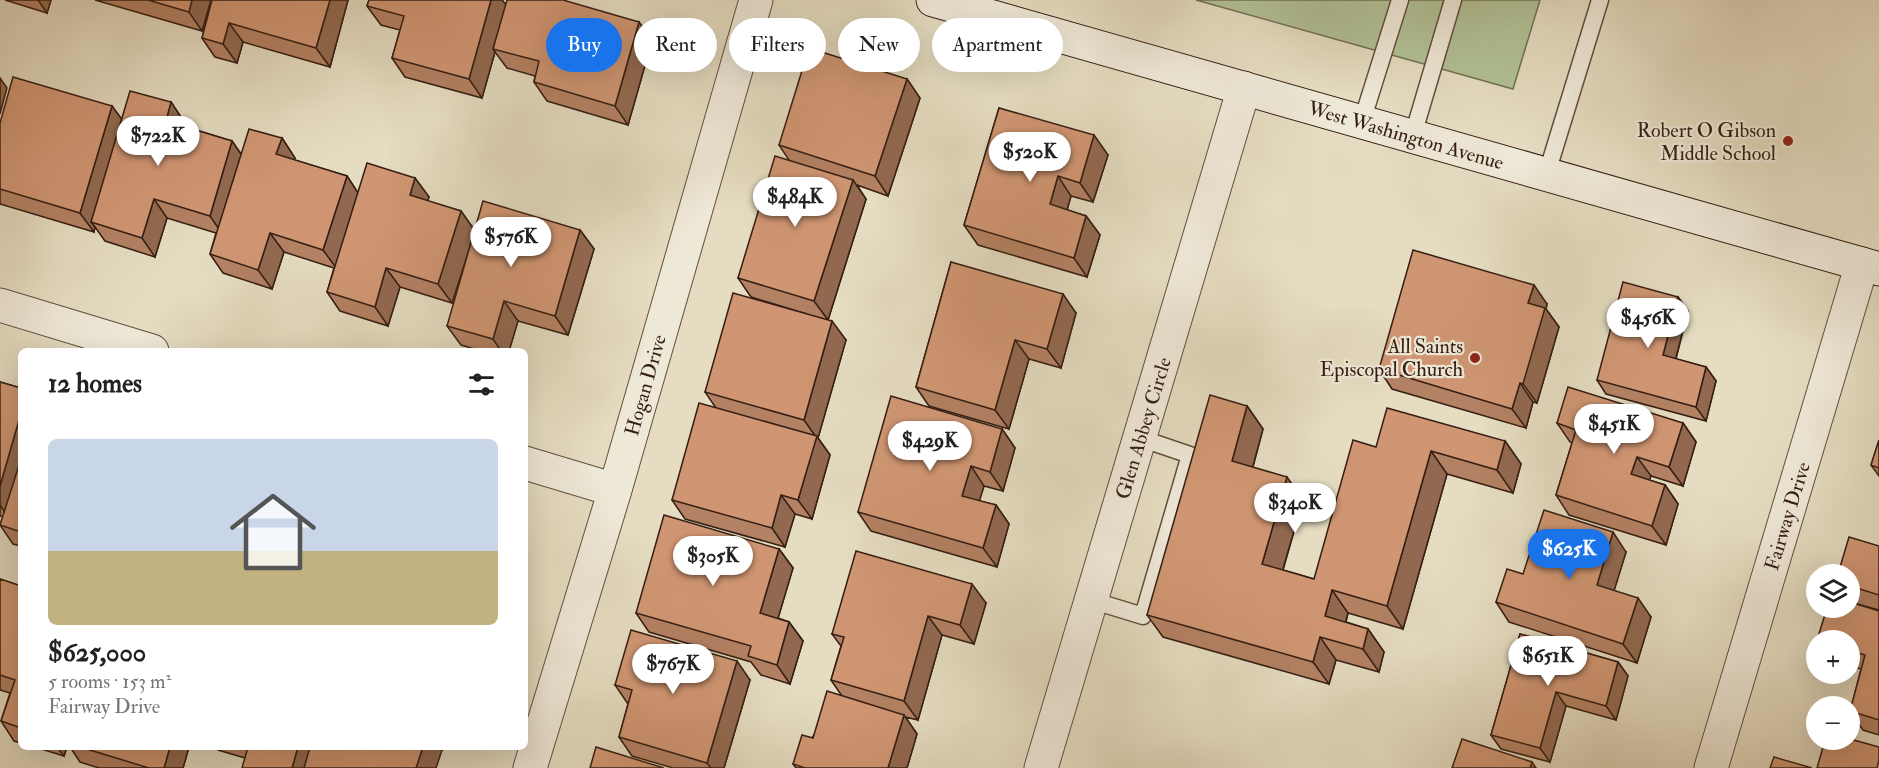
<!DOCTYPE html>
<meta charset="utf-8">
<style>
body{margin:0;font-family:"IM FELL Double Pica",serif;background:#f6f6f6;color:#222;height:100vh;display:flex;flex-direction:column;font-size:22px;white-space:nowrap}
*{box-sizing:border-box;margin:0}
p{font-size:20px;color:#767676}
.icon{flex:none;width:33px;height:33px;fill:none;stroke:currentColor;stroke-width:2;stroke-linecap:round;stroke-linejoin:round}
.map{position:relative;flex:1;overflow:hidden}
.details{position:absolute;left:18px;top:348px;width:510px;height:402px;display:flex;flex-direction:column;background:#fff;border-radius:9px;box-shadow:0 6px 24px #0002}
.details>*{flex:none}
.top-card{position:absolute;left:546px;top:18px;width:570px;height:54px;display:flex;gap:12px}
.fabs{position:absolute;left:1806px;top:564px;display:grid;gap:12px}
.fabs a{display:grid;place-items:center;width:54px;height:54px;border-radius:50%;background:#fff;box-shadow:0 6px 24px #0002;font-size:30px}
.price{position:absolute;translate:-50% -51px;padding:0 14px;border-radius:21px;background:#fff;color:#222;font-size:20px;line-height:39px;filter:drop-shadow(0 2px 3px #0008)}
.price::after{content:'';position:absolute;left:50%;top:36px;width:18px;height:14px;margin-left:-9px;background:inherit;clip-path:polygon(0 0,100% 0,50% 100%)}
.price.active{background:#1a73e8;color:#fff}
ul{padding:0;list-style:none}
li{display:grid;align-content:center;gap:12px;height:318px;padding:0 30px}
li+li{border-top:2px solid #e0e0e0}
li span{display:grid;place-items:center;height:186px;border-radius:9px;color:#555}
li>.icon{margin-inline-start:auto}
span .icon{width:108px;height:108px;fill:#fffc;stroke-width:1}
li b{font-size:26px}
h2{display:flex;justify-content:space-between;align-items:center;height:72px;padding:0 30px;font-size:26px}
.tag{padding:0 21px;border-radius:27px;background:#fff;box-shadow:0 6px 24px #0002;font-size:21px;line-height:54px}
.tag.active{background:#1a73e8;color:#fff}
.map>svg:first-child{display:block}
</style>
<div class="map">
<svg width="1879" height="768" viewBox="0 0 1879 768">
<rect width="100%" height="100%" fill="#e5dcc1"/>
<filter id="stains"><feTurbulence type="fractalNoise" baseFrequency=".00333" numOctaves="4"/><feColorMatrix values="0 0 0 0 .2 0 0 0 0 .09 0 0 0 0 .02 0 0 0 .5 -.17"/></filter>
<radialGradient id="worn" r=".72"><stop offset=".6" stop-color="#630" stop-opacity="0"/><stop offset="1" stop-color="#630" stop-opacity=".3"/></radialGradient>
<path fill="#b1c196" stroke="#737054" stroke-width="1.5" d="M1196 0H1540L1513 89Z"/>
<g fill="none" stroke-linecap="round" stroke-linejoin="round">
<g stroke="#614e3e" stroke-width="19">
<path id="lane" d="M1362 121 1400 0
M1413 135 1453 0
M1546 176 1600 0
M1091 600 1143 616 1190 455 1140 438"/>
</g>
<g stroke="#614e3e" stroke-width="35">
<path id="street" d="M0 305 152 351
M525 463 615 490
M530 768 615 490 756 0
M1041 768 1244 88
M1711 768 1862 264"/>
</g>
<g stroke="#351e13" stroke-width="35">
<path id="secondary" d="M933 0 1879 269"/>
</g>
<use href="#lane" stroke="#eee8d7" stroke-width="16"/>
<use href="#street" stroke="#eee8d7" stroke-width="33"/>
<use href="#secondary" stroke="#eee8d7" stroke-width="33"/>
</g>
<path fill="#b38163" stroke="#351e13" stroke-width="1.5" d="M5 0H51L47 13Z
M95 0H211L202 31Z
M212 0H348L330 67 243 42 237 63 215 57 202 38Z
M369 0H502L506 5 639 22 652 41 628 125 547 101 534 82 535 76 507 68 495 52 482 98 405 77 392 58 400 30 381 25 367 6Z
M907 79 920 98 888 196 857 185 866 199 828 320 846 340 818 438 830 455 812 519 795 514 785 547 685 519 672 500 716 408 705 392 807 314 751 297 738 278 789 160 779 145Z
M171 102 184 122 183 126 232 141 241 154 282 138 295 158 294 160 347 176 358 193 415 178 429 197 427 201 461 211 475 231 452 303 400 287 388 326 340 311 327 292 334 268 284 252 272 289 223 273 210 254 216 233 167 218 155 257 105 241 95 227 94 232 0 204V123L112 106 122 120Z
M999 108 1108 155 1093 202 1071 196 1067 210 1086 216 1100 235 1087 277 978 245 964 225Z
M580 230 594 249 568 335 518 321 509 351H481L461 345 447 326Z
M951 262 1076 313 1061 368 1029 359 1009 429 929 406 916 387Z
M1678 297 1688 311 1676 359 1706 367 1716 381 1706 421 1606 394 1597 380Z
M1547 304 1546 309 1559 327 1537 403 1533 402 1526 428 1392 389 1379 369Z
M0 382 21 388V546L13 544 0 525 3 517 0 516Z
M1247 406 1263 429 1253 467 1303 500 1283 570 1314 579 1376 447 1505 441 1521 464 1513 493 1447 474 1403 629 1348 613 1346 622 1368 629 1384 652 1379 672 1336 660 1329 684 1163 637 1147 615Z
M1557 423H1683L1696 442 1683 486 1651 476 1649 480 1665 485 1678 504 1666 545 1569 515 1556 495 1572 443 1570 442Z
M1002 429 1015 448 1003 491 984 486 979 501 996 505 1009 524 997 567 871 531 858 512Z
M1879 440V476L1871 465Z
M1879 546V610L1850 602V574Z
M779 549 793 568 778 618 789 622 803 641 790 684 761 675 751 662 649 632 636 613Z
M1626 552 1614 590 1651 617 1637 663 1509 622 1496 602 1523 574Z
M0 579 21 586V743L14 741 1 721 10 693 0 690Z
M986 603 974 644 942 635 918 720 905 717 917 734 907 768H796L793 764 842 696 831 680 841 646 832 634Z
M1879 611V735L1863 730 1850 712 1861 669 1850 666V640Z
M1520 634 1618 662 1628 676 1616 720 1566 706 1550 762 1501 749 1491 735Z
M750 680 724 768H673L632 756 619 737 628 704 615 685Z
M35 747H67L64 756Z
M70 747H189L183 768H99L80 762Z
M216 747H439L442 750 245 758 218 750Z"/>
<path fill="#926950" stroke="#351e13" stroke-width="1.5" d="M38 0H51L47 13Z
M192 0H211L202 31 189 12Z
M330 0H348L330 67 316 48Z
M491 0H502L508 7 493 49 495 52 482 98 469 79Z
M639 22 652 41 628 125 615 106Z
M229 23 243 42 237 63 223 44Z
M0 78 7 88 0 114Z
M907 79 920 98 888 196 875 176Z
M171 102 184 122 179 140 166 121Z
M112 106 126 125 91 222 95 227 94 232 80 213Z
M1094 135 1108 155 1093 202 1080 183Z
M282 138 295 158 290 173 276 154Z
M232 141 245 160 223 235 210 216Z
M347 176 360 196 337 269 323 250Z
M1058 176 1071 196 1063 224 1050 204Z
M415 178 429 197 423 214 410 195Z
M853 180 866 199 828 320 814 301Z
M154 199 167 218 155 257 142 238Z
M461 211 475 231 452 303 438 284Z
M1086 216 1100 235 1087 277 1074 258Z
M580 230 594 249 568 335 555 316Z
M270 233 284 252 272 289 258 270Z
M386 268 400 287 388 326 375 307Z
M1534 285 1547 304 1546 309 1559 327 1537 403 1523 384 1528 303Z
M1063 294 1076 313 1061 368 1047 349Z
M1678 297 1688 311 1673 369 1663 355Z
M504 301 518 321 509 351H501L493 339Z
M832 321 846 340 818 438 830 455 812 519 798 500 816 437 804 420Z
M1015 340 1029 359 1009 429 995 410Z
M1706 367 1716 381 1706 421 1696 407Z
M1520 383 1533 402 1526 428 1512 409Z
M1247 406 1263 429 1248 484 1232 461Z
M21 413V479L9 519 0 505V486Z
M1683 423 1696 442 1683 486 1669 467Z
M1002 429 1015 448 1003 491 990 472Z
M1505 441 1521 464 1513 493 1497 470Z
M1431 451 1447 474 1403 629 1387 606Z
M1637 457 1651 476 1645 493 1631 474Z
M971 466 984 486 975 515 962 496Z
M1287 477 1303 500 1278 586 1262 564Z
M1665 485 1678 504 1666 545 1652 526Z
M781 495 795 514 785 547 772 528Z
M996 505 1009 524 997 567 983 548Z
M1613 532 1626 552 1610 604 1597 585Z
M779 549 793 568 774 632 760 613Z
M972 584 986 603 974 644 960 625Z
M1332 590 1348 613 1341 639 1325 616Z
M1638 598 1651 617 1637 663 1623 644Z
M928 616 942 635 918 720 904 701Z
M789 622 803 641 790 684 777 665Z
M1368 629 1384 652 1379 672 1363 649Z
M1320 637 1336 660 1329 684 1313 662Z
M737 661 750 680 724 768H711L707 763Z
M1618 662 1628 676 1616 720 1606 706Z
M1556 692 1566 706 1550 762 1540 748Z
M904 715 917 734 907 768H888Z
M57 747H67L64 756Z
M170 747H189L183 768H164Z
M298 747H317L311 768H292Z
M423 747H439L442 750 436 768H416Z
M1532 762 1536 768H1530Z"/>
<path fill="#d09673" stroke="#351e13" stroke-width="1.5" d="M148 0H192L189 12Z
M212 0H330L316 48 229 23 223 44 202 38Z
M369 0H491L469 79 392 58 404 16 367 6Z
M507 0H563L639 22 615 106 534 82 539 61 493 49Z
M809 48 907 79 875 176 779 145Z
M13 77 112 106 80 213 0 189V123Z
M130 91 171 102 166 121 232 141 210 216 154 199 142 238 91 222Z
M999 108 1094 135 1080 183 1058 176 1050 204 1086 216 1074 258 964 225Z
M249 129 282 138 276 154 347 176 323 250 270 233 258 270 210 254Z
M775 156 853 180 814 301 738 278Z
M367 163 415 178 410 195 461 211 438 284 386 268 375 307 327 292Z
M483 201 580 230 555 316 504 301 493 339 447 326Z
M1413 250 1534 285 1528 303 1545 308 1523 384 1520 383 1512 409 1379 369Z
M951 262 1063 294 1047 349 1015 340 995 410 916 387Z
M1623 282 1678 297 1663 355 1706 367 1696 407 1597 380Z
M733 293 832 321 804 420 705 392Z
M0 382 21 388V413L0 486Z
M1568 387 1683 423 1669 467 1637 457 1631 474 1665 485 1652 526 1556 495 1576 430 1557 423Z
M1210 395 1247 406 1232 461 1287 477 1262 564 1314 579 1353 440 1376 447 1387 408 1505 441 1497 470 1431 451 1387 606 1332 590 1325 616 1368 629 1363 649 1320 637 1313 662 1147 615Z
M891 396 1002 429 990 472 971 466 962 496 996 505 983 548 858 512Z
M699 403 817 436 798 500 781 495 772 528 672 500Z
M1879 440V468L1871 465Z
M21 459V532L0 525Z
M1544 510 1613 532 1597 585 1638 598 1623 644 1496 602 1507 569 1523 574Z
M664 515 779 549 760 613 789 622 777 665 748 656 751 646 636 613Z
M1849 537 1879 546V595L1850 586V574H1838Z
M856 551 972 584 960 625 928 616 904 701 831 680 844 637 832 634Z
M0 579 21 586V728L1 721 15 680 0 675Z
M1850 602 1879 611V720L1850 711 1865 655 1850 651V640H1817L1827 608H1850Z
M631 630 737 661 707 763 619 737 632 690 615 685Z
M1520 634 1618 662 1606 706 1556 692 1540 748 1491 735Z
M827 691 904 715 888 768H805L793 764 802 735 813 738Z
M1462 739 1532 762 1530 768H1452Z
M1850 739 1879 747V760L1877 768H1817L1825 740H1850Z
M80 747H170L164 768H149Z
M248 747H298L292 768H242Z
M310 747H423L416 768H304Z
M596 747 664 768H590Z
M1774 757 1812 768H1770Z"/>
<g fill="#8f2418" stroke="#eee8d7" stroke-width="2">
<circle cx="1788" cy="141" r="6"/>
<circle cx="1475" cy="358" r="6"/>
</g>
<g text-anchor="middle" stroke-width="4.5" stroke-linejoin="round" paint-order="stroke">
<g font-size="20" fill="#351e13" stroke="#eee8d7" text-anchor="end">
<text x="1776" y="137">Robert O Gibson<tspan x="1776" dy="23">Middle School</tspan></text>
<text x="1463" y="353">All Saints<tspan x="1463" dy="23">Episcopal Church</tspan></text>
</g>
<g font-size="20" fill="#351e13" stroke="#eee8d7">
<text transform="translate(1406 135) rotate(16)" y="7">West Washington Avenue</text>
<text transform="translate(645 385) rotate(-74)" y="7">Hogan Drive</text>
<text transform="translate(1143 428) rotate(-73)" y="7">Glen Abbey Circle</text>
<text transform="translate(1787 516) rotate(-73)" y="7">Fairway Drive</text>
</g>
</g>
<rect width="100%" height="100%" filter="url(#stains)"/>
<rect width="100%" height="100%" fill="url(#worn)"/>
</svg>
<div class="fabs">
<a><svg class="icon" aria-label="layers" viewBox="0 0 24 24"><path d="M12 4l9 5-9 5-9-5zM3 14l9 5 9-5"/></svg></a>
<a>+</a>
<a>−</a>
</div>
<b class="price" style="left:158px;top:167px">$722K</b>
<b class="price" style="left:1030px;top:183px">$520K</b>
<b class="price" style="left:795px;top:228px">$484K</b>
<b class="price" style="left:511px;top:268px">$576K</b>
<b class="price" style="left:1648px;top:349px">$456K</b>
<b class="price" style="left:1614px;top:455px">$451K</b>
<b class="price" style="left:930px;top:472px">$429K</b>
<b class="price" style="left:1295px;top:534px">$340K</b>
<b class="price active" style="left:1569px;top:580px">$625K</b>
<b class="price" style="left:713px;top:587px">$305K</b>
<b class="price" style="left:1548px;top:687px">$651K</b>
<b class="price" style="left:673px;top:695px">$767K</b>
<div class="top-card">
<a class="tag active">Buy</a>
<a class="tag">Rent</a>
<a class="tag">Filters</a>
<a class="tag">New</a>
<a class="tag">Apartment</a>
</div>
<section class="details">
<h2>12 homes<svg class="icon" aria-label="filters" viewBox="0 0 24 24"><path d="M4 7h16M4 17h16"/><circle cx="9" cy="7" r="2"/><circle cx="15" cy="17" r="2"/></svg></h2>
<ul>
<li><span style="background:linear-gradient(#c9d6e8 60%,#c2b280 0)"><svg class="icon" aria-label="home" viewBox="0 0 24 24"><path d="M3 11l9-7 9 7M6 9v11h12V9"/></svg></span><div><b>$625,000</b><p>5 rooms · 153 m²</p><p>Fairway Drive</p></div></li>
</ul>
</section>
</div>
